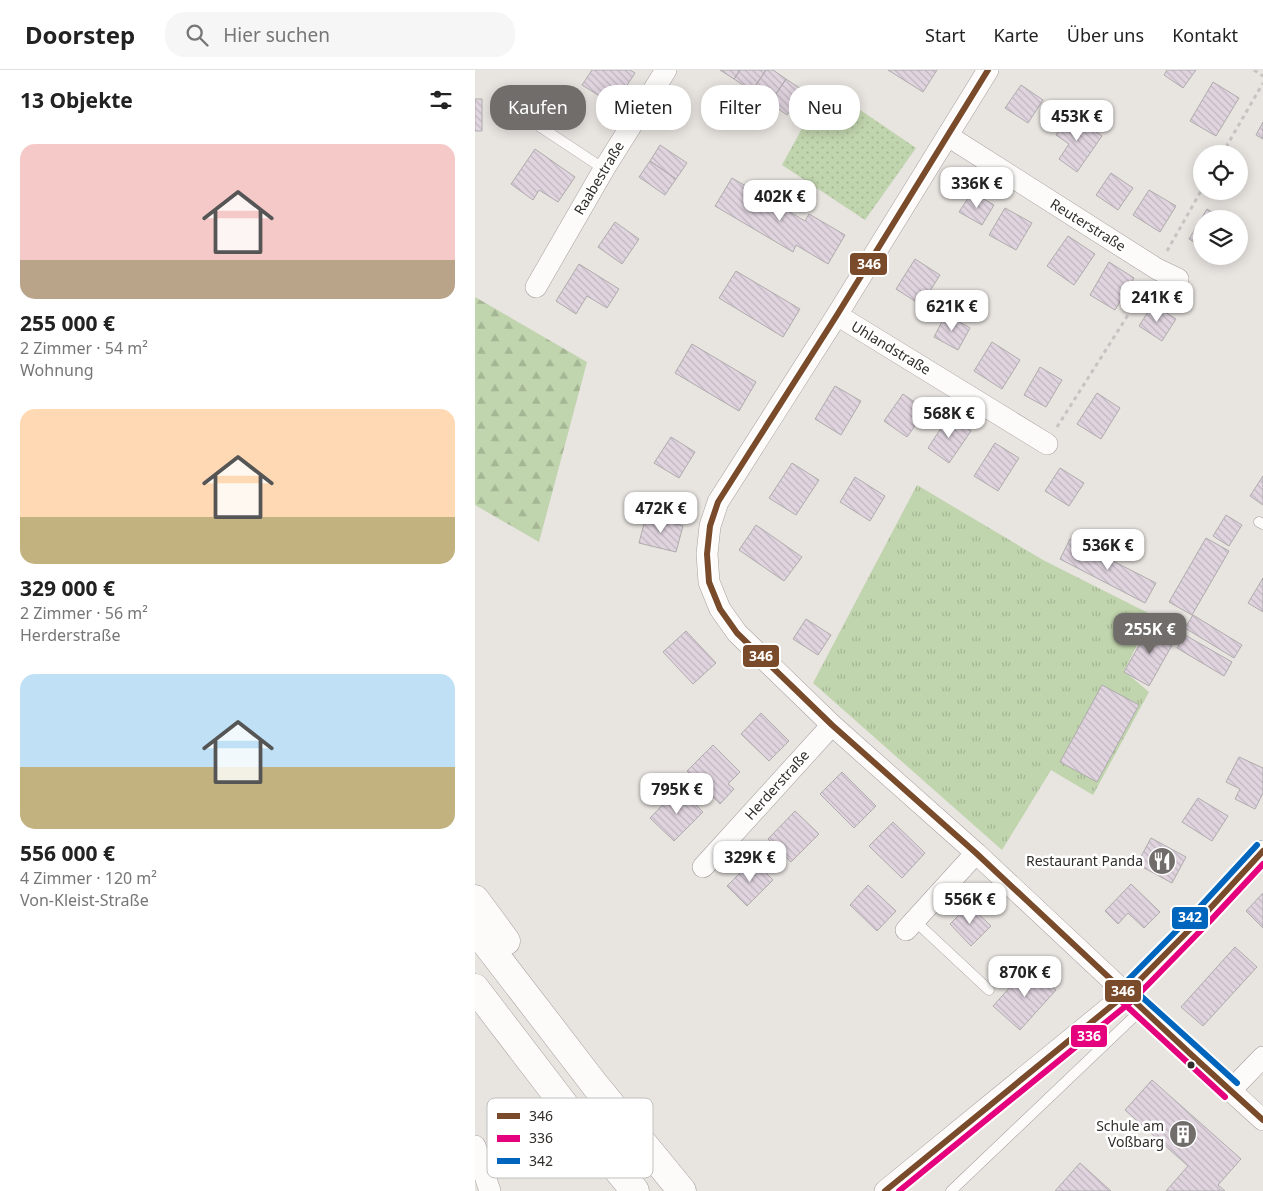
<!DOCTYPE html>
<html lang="de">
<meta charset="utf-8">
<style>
body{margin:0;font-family:"Noto Sans",sans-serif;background:#f6f6f6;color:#222;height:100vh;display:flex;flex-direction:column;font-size:19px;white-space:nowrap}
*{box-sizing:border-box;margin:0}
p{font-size:16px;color:#767676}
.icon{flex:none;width:28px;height:28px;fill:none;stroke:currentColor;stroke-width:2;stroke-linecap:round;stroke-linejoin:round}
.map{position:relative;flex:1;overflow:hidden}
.side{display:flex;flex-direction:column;background:#fff;width:475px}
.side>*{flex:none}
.banner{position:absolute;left:15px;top:15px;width:475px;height:45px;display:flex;gap:10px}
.fabs{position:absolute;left:718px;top:75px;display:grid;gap:10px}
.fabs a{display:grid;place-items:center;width:55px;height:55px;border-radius:50%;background:#fff;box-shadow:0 2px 12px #0003;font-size:25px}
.price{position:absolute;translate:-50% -42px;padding:0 11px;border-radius:10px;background:#fff;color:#222;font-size:16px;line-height:32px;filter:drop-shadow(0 1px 2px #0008)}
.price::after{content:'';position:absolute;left:50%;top:30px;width:15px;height:11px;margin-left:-8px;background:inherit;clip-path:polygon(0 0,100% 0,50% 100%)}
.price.selected{background:#706d6a;color:#fff}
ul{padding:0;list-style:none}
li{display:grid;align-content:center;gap:10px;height:265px;padding:0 20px}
li span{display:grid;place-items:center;height:155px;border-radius:15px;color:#555}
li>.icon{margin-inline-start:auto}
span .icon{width:90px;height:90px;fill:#fffc;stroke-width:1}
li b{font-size:21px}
h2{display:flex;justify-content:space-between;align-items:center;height:60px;padding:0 20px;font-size:21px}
.pill{padding:0 18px;border-radius:20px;background:#fff;box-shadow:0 2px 12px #0003;font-size:18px;line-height:45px}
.pill.selected{background:#706d6a;color:#fff}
header{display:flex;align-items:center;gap:30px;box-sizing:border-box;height:70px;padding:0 25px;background:#fff;border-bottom:1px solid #e0e0e0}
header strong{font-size:24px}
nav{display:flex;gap:28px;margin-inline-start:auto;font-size:18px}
.search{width:350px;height:45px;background:#f6f6f6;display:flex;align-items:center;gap:12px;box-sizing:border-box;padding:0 18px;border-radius:20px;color:#767676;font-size:19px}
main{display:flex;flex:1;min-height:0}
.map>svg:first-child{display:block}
</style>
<header>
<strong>Doorstep</strong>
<div class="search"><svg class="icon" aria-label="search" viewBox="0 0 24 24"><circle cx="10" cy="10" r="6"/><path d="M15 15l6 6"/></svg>Hier suchen</div>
<nav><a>Start</a><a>Karte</a><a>Über uns</a><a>Kontakt</a></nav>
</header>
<main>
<section class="side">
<h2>13 Objekte<svg class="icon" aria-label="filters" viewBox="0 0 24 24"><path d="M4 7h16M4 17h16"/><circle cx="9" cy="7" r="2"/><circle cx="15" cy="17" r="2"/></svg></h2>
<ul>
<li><span style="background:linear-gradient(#f6c9c9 75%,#b9a48a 0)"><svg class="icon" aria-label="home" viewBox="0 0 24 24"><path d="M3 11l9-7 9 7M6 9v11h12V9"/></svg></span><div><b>255 000 €</b><p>2 Zimmer · 54 m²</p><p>Wohnung</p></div></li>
<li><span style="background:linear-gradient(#ffd9b3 70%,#c2b280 0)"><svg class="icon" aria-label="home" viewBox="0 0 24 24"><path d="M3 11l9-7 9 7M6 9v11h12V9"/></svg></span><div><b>329 000 €</b><p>2 Zimmer · 56 m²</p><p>Herderstraße</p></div></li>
<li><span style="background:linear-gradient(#bfe0f5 60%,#c2b280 0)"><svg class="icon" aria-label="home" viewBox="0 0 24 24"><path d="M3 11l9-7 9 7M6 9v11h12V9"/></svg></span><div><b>556 000 €</b><p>4 Zimmer · 120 m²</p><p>Von-Kleist-Straße</p></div></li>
</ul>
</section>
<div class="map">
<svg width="788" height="1121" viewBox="0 0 788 1121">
<defs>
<pattern id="grass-tufts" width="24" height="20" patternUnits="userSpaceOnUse" patternTransform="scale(1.25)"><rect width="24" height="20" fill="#c0d4ad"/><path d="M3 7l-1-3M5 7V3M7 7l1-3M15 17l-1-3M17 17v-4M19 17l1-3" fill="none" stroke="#a5b695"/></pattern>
<pattern id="forest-firs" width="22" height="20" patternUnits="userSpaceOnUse" patternTransform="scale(1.25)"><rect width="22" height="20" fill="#c0d4ad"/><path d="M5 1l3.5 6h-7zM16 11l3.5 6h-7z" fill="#a5b695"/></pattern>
<pattern id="park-dots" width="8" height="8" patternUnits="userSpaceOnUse" patternTransform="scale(1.25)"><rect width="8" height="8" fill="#c0d4ad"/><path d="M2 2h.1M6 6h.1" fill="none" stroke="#a5b695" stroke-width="1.8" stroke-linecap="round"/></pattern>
<pattern id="building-back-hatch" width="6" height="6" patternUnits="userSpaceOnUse" patternTransform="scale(1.25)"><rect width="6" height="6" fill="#e0d4df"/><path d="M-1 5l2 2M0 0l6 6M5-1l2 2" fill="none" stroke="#c0b6c0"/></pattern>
</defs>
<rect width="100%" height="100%" fill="#e8e4e0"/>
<path fill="url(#grass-tufts)" d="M442 415 568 490 677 545 649 601 674 622 618 725 576 700 527 780 338 613Z"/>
<path fill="url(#forest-firs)" d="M0 227 112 292 64 472 0 435Z"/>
<path fill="url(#park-dots)" d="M372 31 441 78 390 150 307 95 331 51Z"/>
<path fill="url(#building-back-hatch)" stroke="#afacac" d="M117 0H155L160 3 139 35 107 15Z
M245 0H265L259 9Z
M265 0H291L277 21 259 9Z
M291 0H298L311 9 295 33 277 21Z
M413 0H462L448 22Z
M692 0H721L708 18 689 5Z
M311 9 329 21 312 45 295 33Z
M738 12 764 28 741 66 715 51Z
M546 15 568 30 553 53 530 38Z
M0 29H7V61H0Z
M596 44 627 66 602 102 584 89 594 74 581 65Z
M788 52V69L781 65Z
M185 75 212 93 201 109 175 91Z
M60 79 100 107 83 132 64 120 58 130 36 114Z
M175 91 201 109 190 125 164 107Z
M636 103 658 118 643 140 621 125Z
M257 108 330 151 334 144 370 165 353 194 321 175 318 182 240 136Z
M674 120 701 136 685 162 658 145Z
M497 122 519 135 507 155 484 142Z
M530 138 557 153 541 180 514 165Z
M732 139 748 149H726Z
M726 149V177L714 169Z
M140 152 164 169 147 194 123 177Z
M593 166 620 184 599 215 572 196Z
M440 189 465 205 446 235 421 219Z
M634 192 659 208 640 240 615 225Z
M104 194 144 219 132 238 112 226 101 244 81 231Z
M261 201 325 239 308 267 244 228Z
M678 234 701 249 687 271 664 256Z
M471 244 495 258 483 280 459 267Z
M517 272 545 290 527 319 499 301Z
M217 274 281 312 264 341 200 303Z
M565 297 587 310 571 337 549 325Z
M360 316 386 331 366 365 340 349Z
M622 323 645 338 626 369 602 354Z
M428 324 451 340 432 367 409 351Z
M474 346 496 361 474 393 453 378Z
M196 367 220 382 204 408 179 393Z
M520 373 544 388 523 421 499 406Z
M317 393 344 410 321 445 294 428Z
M585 398 609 413 594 436 570 421Z
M788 406V435L775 426Z
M380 407 410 426 395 451 365 432Z
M751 445 767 455 754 476 738 466Z
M171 446 208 456 201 482 164 473Z
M281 455 327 487 309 511 264 480Z
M731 468 754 481 717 545 694 532Z
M595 469 681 513 670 533 585 489Z
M788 508V542L773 533Z
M718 545 767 575 759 588 710 558Z
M331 549 356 565 343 585 318 569Z
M676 554 701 568 674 616 649 602Z
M211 561 241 593 218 614 188 582Z
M710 565 757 592 749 606 702 578Z
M627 615 664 635 622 712 585 692Z
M286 643 314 671 294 691 266 664Z
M238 675 265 702 253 714 259 719 245 734 212 701Z
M764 687 788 698V723L780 739 760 729 765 719 751 712Z
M367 702 401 736 379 758 345 724Z
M204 718 228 742 199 771 175 748Z
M723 728 753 746 737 771 707 752Z
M320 741 344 764 316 792 293 769Z
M418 752 450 783 427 808 394 776Z
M676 768 711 787 697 813 662 794Z
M278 790 298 810 272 836 252 816Z
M656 814 685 842 669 858 653 843 643 854 630 841Z
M393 815 421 841 402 861 375 835Z
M788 823V858L771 841Z
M494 835 516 856 496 876 475 854Z
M760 877 782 897 728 956 706 937Z
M554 896 581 920 545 960 518 936Z
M677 1010 766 1089 743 1115 750 1121H691L713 1096 650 1040Z
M605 1093 636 1121H580Z"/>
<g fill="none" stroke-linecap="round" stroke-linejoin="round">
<g stroke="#a4a19f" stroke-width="11">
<path id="lane" d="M61 54 129 99
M784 452 788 454
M440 851 514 920
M476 1121 667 939"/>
</g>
<g stroke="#a4a19f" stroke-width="22">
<path id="street" d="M513 0 362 245 243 432 235 456 232 484 234 512 245 539 262 563 357 655 501 783 722 990 788 1050
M473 66 682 199 703 209
M61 217 129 99 191 0
M362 245 572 374
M228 797 357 655
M431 860 501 783
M756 1020 788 987
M0 1076 15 1121
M410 1121 651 924 729 845 788 781"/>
</g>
<g stroke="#a4a19f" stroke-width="29">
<path id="highway" d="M0 829 31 871
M0 859 120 1015 207 1121
M0 918 91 1037 160 1121"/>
</g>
<path stroke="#c5c4c2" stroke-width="3" stroke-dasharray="4 4" stroke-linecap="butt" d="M779 0 788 6
M747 84 788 13
M692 181 726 121
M582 357 672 215"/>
<use href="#lane" stroke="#fcfbfa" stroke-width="10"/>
<use href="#street" stroke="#fcfbfa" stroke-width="21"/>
<use href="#highway" stroke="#fcfbfa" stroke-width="28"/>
<g stroke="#fff" stroke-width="10">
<path id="bus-1" d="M513 0 362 245 243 432 235 456 232 484 234 512 245 539 262 563 357 655 501 783 722 990 788 1050
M410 1121 651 924 729 845 788 781"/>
</g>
<g stroke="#fff" stroke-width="10">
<path id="bus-2" d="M645 930 750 1027
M424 1121 657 931 735 851 788 794"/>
</g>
<g stroke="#fff" stroke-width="10">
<path id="bus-3" d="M645 918 723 839 782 775
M657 918 762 1013"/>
</g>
<use href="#bus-1" stroke="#7a4b2a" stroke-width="6"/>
<use href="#bus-2" stroke="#e5007d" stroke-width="6"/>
<use href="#bus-3" stroke="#0065bd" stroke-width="6"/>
</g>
<defs>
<g id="restaurant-disc" transform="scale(1.4375)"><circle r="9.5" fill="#706d6a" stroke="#fff"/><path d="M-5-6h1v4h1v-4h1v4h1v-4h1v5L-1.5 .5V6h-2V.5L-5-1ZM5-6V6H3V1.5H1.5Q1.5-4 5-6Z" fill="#fff"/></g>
<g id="building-disc" transform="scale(1.4375)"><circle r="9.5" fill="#706d6a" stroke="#fff"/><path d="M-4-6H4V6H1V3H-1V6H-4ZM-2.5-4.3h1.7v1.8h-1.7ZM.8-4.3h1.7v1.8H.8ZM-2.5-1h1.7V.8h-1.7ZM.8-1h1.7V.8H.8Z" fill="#fff"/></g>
</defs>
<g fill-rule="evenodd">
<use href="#restaurant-disc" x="687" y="791"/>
<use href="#building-disc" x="708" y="1064"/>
</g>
<circle fill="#302d2b" stroke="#fff" stroke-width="2" cx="716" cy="995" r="4.5"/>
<g text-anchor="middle" stroke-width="5" stroke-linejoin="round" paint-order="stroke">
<g font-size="14" fill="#302d2b" stroke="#fff">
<text transform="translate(124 108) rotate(-59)" y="5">Raabestraße</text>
<text transform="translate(613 155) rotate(32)" y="5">Reuterstraße</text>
<text transform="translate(416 278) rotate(31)" y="5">Uhlandstraße</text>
<text transform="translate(302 715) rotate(-48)" y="5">Herderstraße</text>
</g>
<g font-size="14" fill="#302d2b" stroke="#fff" text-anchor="end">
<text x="668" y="796">Restaurant Panda</text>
<text x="689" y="1061">Schule am<tspan x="689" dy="16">Voßbarg</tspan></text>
</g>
</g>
<rect x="12" y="1028" width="166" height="80" rx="8" fill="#fff" stroke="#c1c0bf" stroke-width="1"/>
<rect x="22" y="1043" width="23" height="6" fill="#7a4b2a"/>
<rect x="22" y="1065" width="23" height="7" fill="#e5007d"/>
<rect x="22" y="1088" width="23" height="6" fill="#0065bd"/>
<g font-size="14" fill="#302d2b">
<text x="54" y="1051">346</text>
<text x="54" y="1073">336</text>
<text x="54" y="1096">342</text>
</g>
<g stroke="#fff" stroke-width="2">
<rect x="374" y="182" width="39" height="24" rx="5" fill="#7a4b2a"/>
<rect x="267" y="574" width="38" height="24" rx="5" fill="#7a4b2a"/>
<rect x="696" y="836" width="38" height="24" rx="5" fill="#0065bd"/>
<rect x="629" y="909" width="38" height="24" rx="5" fill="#7a4b2a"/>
<rect x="595" y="954" width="38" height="24" rx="5" fill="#e5007d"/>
</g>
<g font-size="14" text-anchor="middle" font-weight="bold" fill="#fff">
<text x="394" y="199">346</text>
<text x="286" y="591">346</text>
<text x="715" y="852">342</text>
<text x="648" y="926">346</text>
<text x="614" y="971">336</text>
</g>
</svg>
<div class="fabs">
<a><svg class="icon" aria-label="locate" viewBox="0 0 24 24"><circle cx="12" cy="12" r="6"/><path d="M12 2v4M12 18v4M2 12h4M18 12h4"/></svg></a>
<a><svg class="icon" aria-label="layers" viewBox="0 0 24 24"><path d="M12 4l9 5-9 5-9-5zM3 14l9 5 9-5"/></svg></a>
</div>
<b class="price" style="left:602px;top:72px">453K €</b>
<b class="price" style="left:502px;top:139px">336K €</b>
<b class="price" style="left:305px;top:152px">402K €</b>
<b class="price" style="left:682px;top:253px">241K €</b>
<b class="price" style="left:477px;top:262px">621K €</b>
<b class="price" style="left:474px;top:369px">568K €</b>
<b class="price" style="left:186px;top:464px">472K €</b>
<b class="price" style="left:633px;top:501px">536K €</b>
<b class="price selected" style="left:675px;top:585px">255K €</b>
<b class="price" style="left:202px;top:745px">795K €</b>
<b class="price" style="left:275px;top:813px">329K €</b>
<b class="price" style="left:495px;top:855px">556K €</b>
<b class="price" style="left:550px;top:928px">870K €</b>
<div class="banner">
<a class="pill selected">Kaufen</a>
<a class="pill">Mieten</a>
<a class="pill">Filter</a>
<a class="pill">Neu</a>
</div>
</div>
</main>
